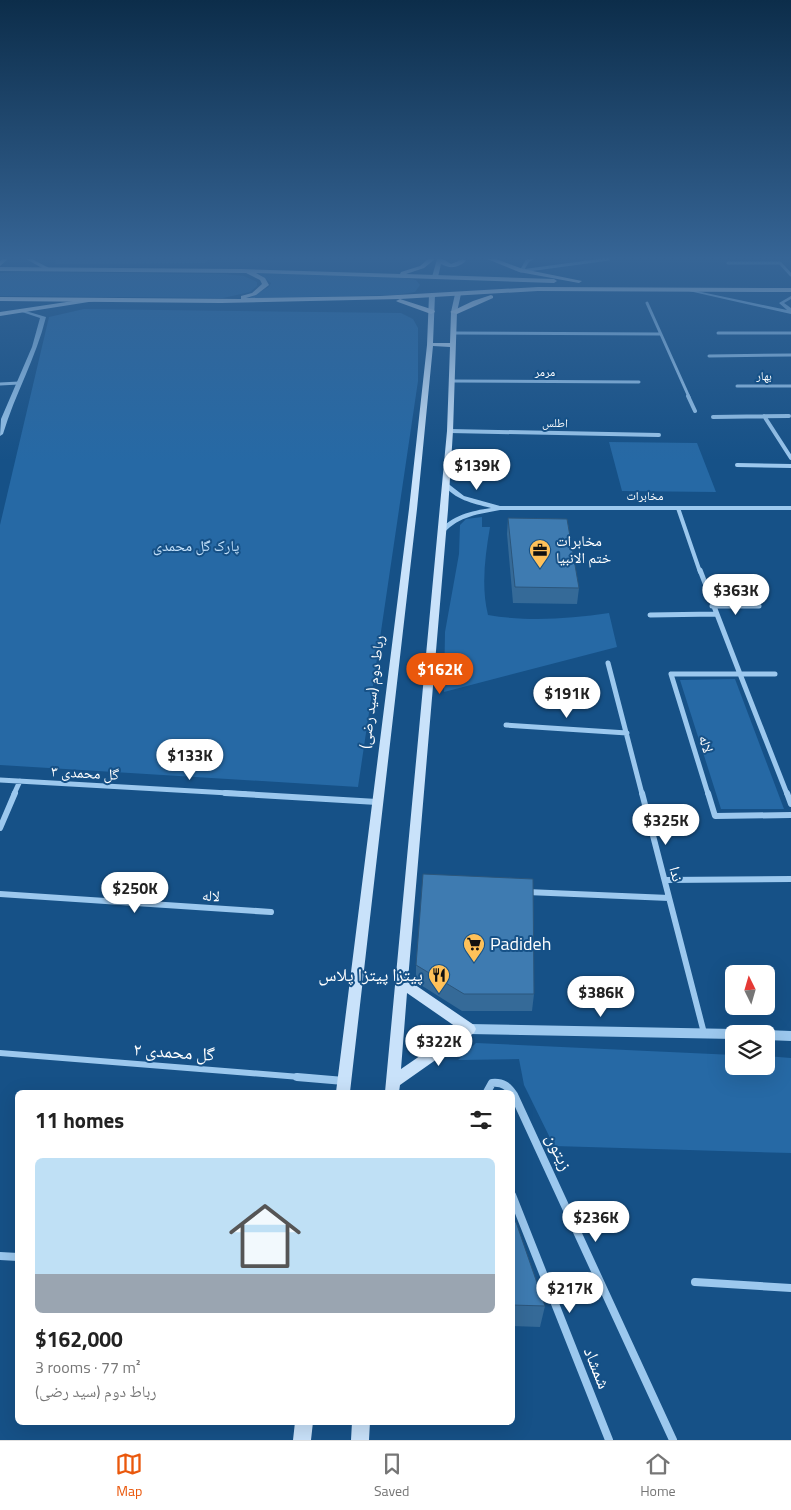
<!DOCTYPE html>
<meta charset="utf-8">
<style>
body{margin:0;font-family:"Titillium Web","Noto Naskh Arabic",sans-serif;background:#f6f6f6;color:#222;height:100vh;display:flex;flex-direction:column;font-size:19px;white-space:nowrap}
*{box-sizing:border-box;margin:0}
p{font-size:16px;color:#767676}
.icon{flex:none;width:28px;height:28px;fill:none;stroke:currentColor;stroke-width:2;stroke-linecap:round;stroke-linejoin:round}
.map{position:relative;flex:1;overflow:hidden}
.details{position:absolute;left:15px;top:1090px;width:500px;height:335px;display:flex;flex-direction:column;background:#fff;border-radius:8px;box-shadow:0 5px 20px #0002}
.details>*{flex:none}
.needle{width:32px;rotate:355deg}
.tools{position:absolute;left:725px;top:965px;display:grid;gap:10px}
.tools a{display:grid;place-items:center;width:50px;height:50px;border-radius:8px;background:#fff;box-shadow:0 5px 20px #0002;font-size:25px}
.price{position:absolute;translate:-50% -42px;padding:0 11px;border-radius:18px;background:#fff;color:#222;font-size:16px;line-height:32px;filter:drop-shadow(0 1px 2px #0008)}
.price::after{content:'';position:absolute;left:50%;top:30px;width:15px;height:11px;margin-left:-8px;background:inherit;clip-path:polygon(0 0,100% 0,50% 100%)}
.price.active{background:#ea580c;color:#fff}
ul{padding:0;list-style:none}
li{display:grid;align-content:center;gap:10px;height:265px;padding:0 20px}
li+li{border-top:1px solid #e0e0e0}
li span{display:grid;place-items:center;height:155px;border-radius:8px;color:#555}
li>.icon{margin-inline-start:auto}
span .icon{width:90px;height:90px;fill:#fffc;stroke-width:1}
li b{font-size:21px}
h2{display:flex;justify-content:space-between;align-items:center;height:60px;padding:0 20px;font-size:21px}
.menu{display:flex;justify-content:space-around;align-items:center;height:70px;border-top:1px solid #e0e0e0;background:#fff;font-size:14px;color:#767676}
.menu a{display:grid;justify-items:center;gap:2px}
.menu .active{color:#ea580c}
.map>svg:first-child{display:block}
</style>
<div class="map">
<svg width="791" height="1440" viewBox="0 0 791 1440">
<rect width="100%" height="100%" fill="#165187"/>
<path fill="#2669a5" d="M18 272 224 274 244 276 257 282V286L250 292 223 298 0 296V273Z
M258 273 399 277 416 280 420 285 415 292 396 295 249 298 269 287 271 283Z
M84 309 401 313 413 319 418 328V381L358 787 0 765V525L49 317Z
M609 442 697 443 716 492 622 491Z
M482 517V527H490C485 556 481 587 488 615 529 622 568 619 609 613L617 647 444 692 445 632 459 554 460 525 466 519Z
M735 679 784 809H721L680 680Z
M476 1043 734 1055V1066H766V1056L791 1058V1153L554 1146 524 1085 519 1059 458 1060Z"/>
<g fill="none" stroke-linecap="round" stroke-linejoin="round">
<path stroke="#9cc8ee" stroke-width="3" d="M728 263H780L791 275
M521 271 609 259
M647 303 689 397
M453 333 660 334
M718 333H791
M709 356 791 355
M452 381 639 382
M0 384 19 383
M737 386H791"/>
<path stroke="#9cc8ee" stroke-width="4" d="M688 396 695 411
M764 416 791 458
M713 417 789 416
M450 431 659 435
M737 465 791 466
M678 508 700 572"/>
<path stroke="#9cc8ee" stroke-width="5" d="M700 570 740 674H775
M712 606H759
M650 615 716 614
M608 663 642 794
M506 725 627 733
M0 780 246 794
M14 794 20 781
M708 794 671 674H740L787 794"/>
<path stroke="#9cc8ee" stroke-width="6" d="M225 793 377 802
M642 793 704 1033
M708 793 715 816 791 815
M787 793 791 804
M0 828 15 793
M665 880 791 879
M527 892 669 898
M0 894 271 912
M0 1053 312 1078"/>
<path stroke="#9cc8ee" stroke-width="8" d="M297 1077 344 1081
M487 1092 492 1083C503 1082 508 1086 514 1095L673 1440
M512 1195 609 1440
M0 1256 18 1257
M695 1282 791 1288"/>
<path fill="#9cc8ee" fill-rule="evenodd" d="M527 259H534L529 262 523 272H519L525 261Z
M687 289 787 310 779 303 791 296V299L784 303 791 308V314L689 291 687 290Z
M19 309 46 317C36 358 15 394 3 434L0 436 1 419 32 347 40 318 19 311Z
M446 482 464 496 500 506H791V510H500C479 514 459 516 444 533L442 534 438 532C452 515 471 511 491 508 472 503 455 500 443 484Z
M469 1024 734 1029 738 1030 740 1034H734V1039L469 1034 465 1033 463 1029 465 1025Z
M766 1030 791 1031V1041L766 1040V1034H761L762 1031Z"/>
<path fill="#c9e2fa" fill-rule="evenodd" d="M3 259H8L0 266V261Z
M26 259H32L49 268 44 269Z
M437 259H443L451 264 463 259 466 261C458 268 450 269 441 264L438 277 435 279 432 277Z
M458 292 461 294 457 312 453 431 448 510 408 980 474 1025 476 1029 474 1033 400 1085 399 1092H385L447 431 450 347 433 346 417 509 350 1092H336L409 509 427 345 429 295 432 293 435 295 433 343H450L451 312 455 294ZM407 993 459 1029 401 1069Z
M93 298 96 300 95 301 0 316V312Z
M295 1422H313L311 1440H293Z
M352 1422H370L369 1440H351Z"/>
<path fill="#e3f0ff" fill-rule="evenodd" d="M428 259H435L424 268 406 274 554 279 557 281 554 283 256 273 265 278 269 285 256 295 246 298 380 296 538 287 791 288V292L538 291 400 299 434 310 435 312 431 314 398 302 396 301 400 299 221 303 0 301V297L241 299V296L252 293 262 284 260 280 246 273 0 271V267L241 269 400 274 401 272 420 266Z
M487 259H496L523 269 582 281 579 283 519 272Z
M491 295 493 296V298L457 314 450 312 473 301Z"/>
</g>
<path fill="#356a98" d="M55 259H208L206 263 56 264Z
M508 518 579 588 577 604 513 603 507 534Z
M416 965 534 994 532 1011H462L416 982Z
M512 1222 545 1306 540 1327 512 1326Z"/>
<path fill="#3e7bb1" stroke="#2b567c" d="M508 518 567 519 579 588 515 587Z
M423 874 533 879 534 994H464L416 965Z
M512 1222H516L545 1306 512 1305Z"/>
<linearGradient id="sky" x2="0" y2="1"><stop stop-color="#0c2d4a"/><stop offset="0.56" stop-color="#366596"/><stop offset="1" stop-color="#366596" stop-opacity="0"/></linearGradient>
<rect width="791" height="461" fill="url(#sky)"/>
<defs>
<g id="office-pin" transform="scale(1.125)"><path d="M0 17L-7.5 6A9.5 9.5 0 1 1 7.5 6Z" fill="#ffc159" stroke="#165187"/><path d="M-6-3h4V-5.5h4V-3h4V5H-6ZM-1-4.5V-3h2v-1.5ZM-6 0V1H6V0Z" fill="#111"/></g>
<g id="supermarket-pin" transform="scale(1.125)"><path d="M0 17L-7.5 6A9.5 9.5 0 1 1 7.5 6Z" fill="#ffc159" stroke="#165187"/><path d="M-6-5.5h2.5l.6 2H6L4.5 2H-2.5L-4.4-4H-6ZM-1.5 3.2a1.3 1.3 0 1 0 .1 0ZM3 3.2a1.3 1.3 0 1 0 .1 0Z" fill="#111"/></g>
<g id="restaurant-pin" transform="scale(1.125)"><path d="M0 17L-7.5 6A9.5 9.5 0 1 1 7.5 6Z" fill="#ffc159" stroke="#165187"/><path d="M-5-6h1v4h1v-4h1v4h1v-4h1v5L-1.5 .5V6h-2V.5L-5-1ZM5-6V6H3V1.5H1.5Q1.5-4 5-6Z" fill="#111"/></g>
</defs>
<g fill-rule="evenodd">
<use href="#office-pin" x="540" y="550"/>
<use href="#supermarket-pin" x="474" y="944"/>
<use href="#restaurant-pin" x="439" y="975"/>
</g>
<g text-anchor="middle" stroke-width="4" stroke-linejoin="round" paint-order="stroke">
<g font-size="12" fill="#fff" stroke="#165187">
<text x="545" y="376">مرمر</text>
<text x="764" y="380">بهار</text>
<text transform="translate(555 423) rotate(1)" y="4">اطلس</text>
<text x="645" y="500">مخابرات</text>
</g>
<g font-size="15" fill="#fff" stroke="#165187" text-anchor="start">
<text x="556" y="546">مخابرات<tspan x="556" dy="17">ختم الانبیا</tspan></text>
</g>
<g font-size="15" fill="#c2e0fa" stroke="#165187">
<text x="196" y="551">پارک گل محمدی</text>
</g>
<g font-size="15" fill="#fff" stroke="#165187">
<text transform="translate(372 692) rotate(-83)" y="5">رباط دوم (سید رضی)</text>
<text transform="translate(706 744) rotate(73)" y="5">لاله</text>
<text transform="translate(85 773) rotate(3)" y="5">گل محمدی ۳</text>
<text transform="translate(676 874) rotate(75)" y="5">ندا</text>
<text transform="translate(211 896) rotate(4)" y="5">لاله</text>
</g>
<g font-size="18" fill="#fff" stroke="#165187" text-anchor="start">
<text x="490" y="950">Padideh</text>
<text x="423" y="981" text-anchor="end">پیتزا پیتزا پلاس</text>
</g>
<g font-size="18" fill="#fff" stroke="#165187">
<text transform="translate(174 1052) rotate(4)" y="6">گل محمدی ۲</text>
<text transform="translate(559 1152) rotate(65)" y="6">زیتون</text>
<text transform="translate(597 1368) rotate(68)" y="6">شمشاد</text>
</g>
</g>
</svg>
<div class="tools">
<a><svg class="needle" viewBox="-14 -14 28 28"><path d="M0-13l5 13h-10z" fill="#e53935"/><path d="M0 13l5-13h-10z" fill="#767676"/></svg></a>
<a><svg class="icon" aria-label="layers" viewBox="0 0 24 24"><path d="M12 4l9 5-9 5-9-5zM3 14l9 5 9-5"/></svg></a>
</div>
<b class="price" style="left:477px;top:491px">$139K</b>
<b class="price" style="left:736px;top:616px">$363K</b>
<b class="price active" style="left:440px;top:695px">$162K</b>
<b class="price" style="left:567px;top:719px">$191K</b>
<b class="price" style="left:190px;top:781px">$133K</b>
<b class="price" style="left:666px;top:846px">$325K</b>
<b class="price" style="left:135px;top:914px">$250K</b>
<b class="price" style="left:601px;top:1018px">$386K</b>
<b class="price" style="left:439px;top:1067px">$322K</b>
<b class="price" style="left:596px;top:1243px">$236K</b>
<b class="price" style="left:570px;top:1314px">$217K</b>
<section class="details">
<h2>11 homes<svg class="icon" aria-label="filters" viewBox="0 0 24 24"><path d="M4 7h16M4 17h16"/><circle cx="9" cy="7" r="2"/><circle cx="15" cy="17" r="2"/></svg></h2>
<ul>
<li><span style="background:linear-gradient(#bfe0f5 75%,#9aa5b1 0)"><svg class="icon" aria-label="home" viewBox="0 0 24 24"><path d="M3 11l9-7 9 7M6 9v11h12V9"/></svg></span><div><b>$162,000</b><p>3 rooms · 77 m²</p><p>رباط دوم (سید رضی)</p></div></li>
</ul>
</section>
</div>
<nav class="menu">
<a class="active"><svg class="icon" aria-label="map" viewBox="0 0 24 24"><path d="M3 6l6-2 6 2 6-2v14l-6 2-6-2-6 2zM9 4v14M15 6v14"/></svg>Map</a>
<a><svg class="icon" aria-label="saved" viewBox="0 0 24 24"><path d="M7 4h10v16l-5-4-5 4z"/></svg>Saved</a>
<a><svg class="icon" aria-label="home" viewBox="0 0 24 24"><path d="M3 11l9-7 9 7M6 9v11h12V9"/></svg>Home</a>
</nav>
